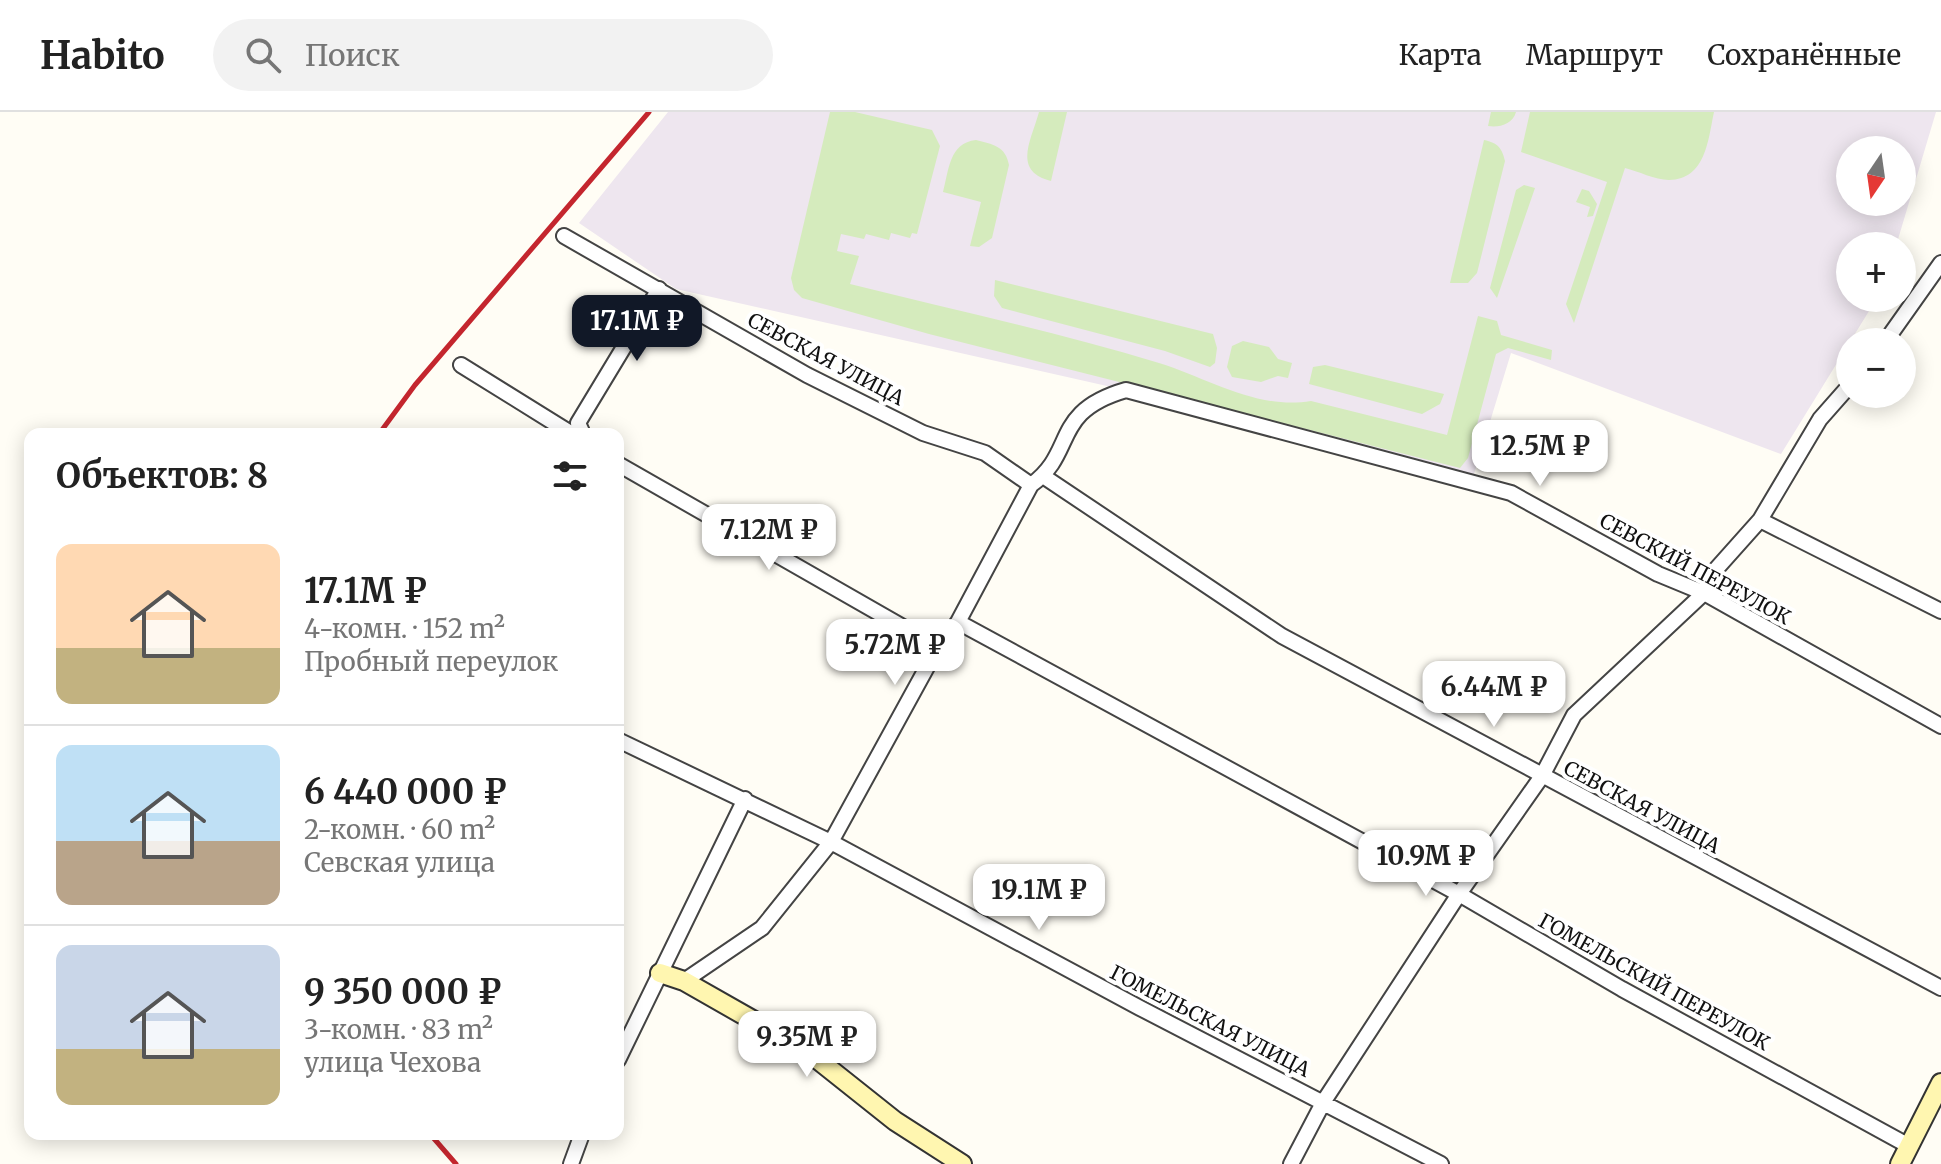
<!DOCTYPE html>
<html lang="ru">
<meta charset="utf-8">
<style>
body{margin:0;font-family:Merriweather,serif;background:#f2f2f2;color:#222;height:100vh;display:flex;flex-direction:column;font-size:30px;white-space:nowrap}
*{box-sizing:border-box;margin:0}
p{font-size:26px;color:#767676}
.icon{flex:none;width:44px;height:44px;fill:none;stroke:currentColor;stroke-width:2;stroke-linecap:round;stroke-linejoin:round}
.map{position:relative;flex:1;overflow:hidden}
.panel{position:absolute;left:24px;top:316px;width:600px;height:712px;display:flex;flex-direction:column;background:#fff;border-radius:16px;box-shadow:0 4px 20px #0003}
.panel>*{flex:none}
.needle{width:52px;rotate:193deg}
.buttons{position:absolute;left:1836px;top:24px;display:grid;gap:16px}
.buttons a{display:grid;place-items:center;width:80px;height:80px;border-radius:50%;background:#fff;box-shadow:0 4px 20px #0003;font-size:40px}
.price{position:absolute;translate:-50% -68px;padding:0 18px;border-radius:16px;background:#fff;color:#222;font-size:26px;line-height:52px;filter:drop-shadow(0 2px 4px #0008)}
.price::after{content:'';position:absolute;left:50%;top:48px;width:24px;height:18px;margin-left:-12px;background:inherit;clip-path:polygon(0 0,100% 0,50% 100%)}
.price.on{background:#111827;color:#fff}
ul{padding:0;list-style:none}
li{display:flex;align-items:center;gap:24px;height:200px;padding:0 32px}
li+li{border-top:2px solid #e0e0e0}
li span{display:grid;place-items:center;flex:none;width:224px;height:160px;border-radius:16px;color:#555}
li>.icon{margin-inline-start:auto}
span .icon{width:96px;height:96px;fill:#fffc;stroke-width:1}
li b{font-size:34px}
h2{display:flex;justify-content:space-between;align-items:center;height:96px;padding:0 32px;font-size:34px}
header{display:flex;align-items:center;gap:48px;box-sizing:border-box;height:112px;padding:0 40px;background:#fff;border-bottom:2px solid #e0e0e0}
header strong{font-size:38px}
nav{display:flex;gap:44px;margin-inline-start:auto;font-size:28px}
.search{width:560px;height:72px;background:#f2f2f2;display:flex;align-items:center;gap:20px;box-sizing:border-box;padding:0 28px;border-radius:44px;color:#767676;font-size:30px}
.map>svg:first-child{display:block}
</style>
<header>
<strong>Habito</strong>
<div class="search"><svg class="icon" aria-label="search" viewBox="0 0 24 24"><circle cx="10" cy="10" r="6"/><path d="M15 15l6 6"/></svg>Поиск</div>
<nav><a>Карта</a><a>Маршрут</a><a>Сохранённые</a></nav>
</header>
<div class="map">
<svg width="1941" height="1052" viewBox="0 0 1941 1052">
<rect width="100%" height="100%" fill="#fffdf5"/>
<path fill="#eee6ef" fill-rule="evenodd" d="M668 0H1936L1896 134H1850V186H1877L1781 342 1511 241 1474 362 1107 274 676 177 579 111ZM1850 38H1902V90H1850Z"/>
<path fill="#d5ebbd" d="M830 0H855L932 18 940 34 917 122 912 121 910 126 891 121 889 128 866 122 864 127 841 122 837 139 859 144 850 172C953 198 1058 220 1159 251 1210 267 1257 298 1311 289L1447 323 1478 204 1497 209 1501 223 1552 238 1551 248 1508 236 1496 242 1468 346 1460 356 929 222 802 186 794 178 791 166Z
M1039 0H1067L1051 69C1012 59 1031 29 1039 0Z
M1491 0H1516C1513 12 1499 16 1488 14Z
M1530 0H1714C1708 28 1706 67 1669 68 1655 68 1638 59 1625 56L1574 211 1566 192 1607 70 1521 40Z
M976 28C992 32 1006 34 1009 53L992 126 979 135 970 134 981 90 943 80C949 58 949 31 976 28Z
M1484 28C1498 31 1502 36 1505 49L1477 161 1468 171H1450Z
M1524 73 1535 76 1497 186 1490 176 1516 78Z
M1582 77 1589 79 1597 92 1593 104 1587 105 1590 95 1576 90Z
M995 168 1213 222 1217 236 1215 251 1210 255 1165 239 1002 196 994 184Z
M1243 229 1269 235 1278 247 1292 251 1288 266 1278 264 1261 270 1232 265 1227 255 1232 234Z
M1325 253 1444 282 1440 292 1422 302 1309 272 1313 255Z"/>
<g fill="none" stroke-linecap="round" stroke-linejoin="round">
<g stroke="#444" stroke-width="18">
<path id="street" d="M564 124 807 263 923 321 985 341 1031 373
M1885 230 1941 151
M461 253 572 322
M583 322 578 311 659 177
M618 352 938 535
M1043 364 1282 524 1941 876
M1760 408 1941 499
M958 510 1459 782 1622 877 1909 1034
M618 628 831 730 1140 896 1441 1052
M684 869 762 816 831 730 938 535 958 510 1031 373C1077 340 1050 300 1126 278L1511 381 1658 462 1704 481 1941 614
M618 948 745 687
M571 1052 582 1022
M1291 1052 1324 989 1459 782 1542 664 1574 603 1704 481 1710 464 1760 408 1820 307 1850 273"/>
</g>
<g stroke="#333" stroke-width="22">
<path id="secondary" d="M660 861 684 869 807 939 895 1009 962 1052
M1900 1052 1941 971"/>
</g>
<use href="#street" stroke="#fff" stroke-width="14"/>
<use href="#secondary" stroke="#fff6b0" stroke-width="18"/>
<path stroke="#c4262e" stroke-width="5" d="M379 322 415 273 649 0
M430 1022 456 1052"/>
</g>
<g text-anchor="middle" stroke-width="8" stroke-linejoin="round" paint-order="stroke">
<g font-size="20" fill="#111" stroke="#fff">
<text transform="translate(826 247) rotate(28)" y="7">СЕВСКАЯ УЛИЦА</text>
<text transform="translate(1695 457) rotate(28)" y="7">СЕВСКИЙ ПЕРЕУЛОК</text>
<text transform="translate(1642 695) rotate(28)" y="7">СЕВСКАЯ УЛИЦА</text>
<text transform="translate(1654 870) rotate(29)" y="7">ГОМЕЛЬСКИЙ ПЕРЕУЛОК</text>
<text transform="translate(1210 909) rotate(27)" y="7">ГОМЕЛЬСКАЯ УЛИЦА</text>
</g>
</g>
</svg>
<div class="buttons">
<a><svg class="needle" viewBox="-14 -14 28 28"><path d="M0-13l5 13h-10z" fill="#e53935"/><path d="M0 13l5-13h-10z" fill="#767676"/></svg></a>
<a>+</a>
<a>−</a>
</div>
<b class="price on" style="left:637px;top:251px">17.1M ₽</b>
<b class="price" style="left:1540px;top:376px">12.5M ₽</b>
<b class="price" style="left:769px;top:460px">7.12M ₽</b>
<b class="price" style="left:895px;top:575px">5.72M ₽</b>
<b class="price" style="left:1494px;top:617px">6.44M ₽</b>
<b class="price" style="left:1426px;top:786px">10.9M ₽</b>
<b class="price" style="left:1039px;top:820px">19.1M ₽</b>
<b class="price" style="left:807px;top:967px">9.35M ₽</b>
<section class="panel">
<h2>Объектов: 8<svg class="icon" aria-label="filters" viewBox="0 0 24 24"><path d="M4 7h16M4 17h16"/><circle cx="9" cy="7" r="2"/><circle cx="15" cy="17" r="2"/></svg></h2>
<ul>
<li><span style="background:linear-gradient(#ffd9b3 65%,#c2b280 0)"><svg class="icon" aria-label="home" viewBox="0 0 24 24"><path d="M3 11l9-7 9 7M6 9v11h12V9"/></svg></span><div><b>17.1M ₽</b><p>4-комн. · 152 m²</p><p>Пробный переулок</p></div></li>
<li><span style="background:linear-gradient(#bfe0f5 60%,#b9a48a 0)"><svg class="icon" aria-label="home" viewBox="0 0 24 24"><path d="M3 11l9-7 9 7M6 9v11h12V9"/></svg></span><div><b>6 440 000 ₽</b><p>2-комн. · 60 m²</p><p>Севская улица</p></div></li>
<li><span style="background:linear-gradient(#c9d6e8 65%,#c2b280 0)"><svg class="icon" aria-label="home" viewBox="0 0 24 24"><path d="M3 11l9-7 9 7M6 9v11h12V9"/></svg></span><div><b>9 350 000 ₽</b><p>3-комн. · 83 m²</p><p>улица Чехова</p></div></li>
</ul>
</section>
</div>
